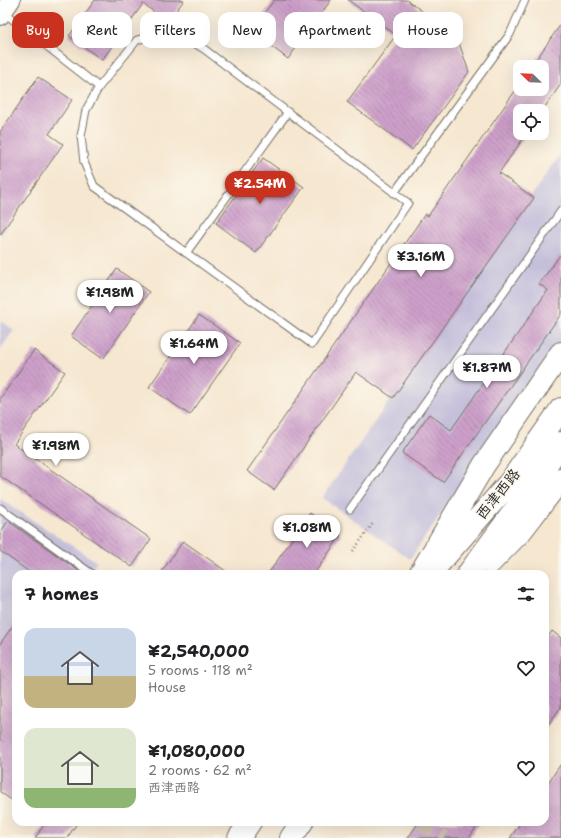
<!DOCTYPE html>
<meta charset="utf-8">
<style>
body{margin:0;font-family:"Shantell Sans","LXGW WenKai TC",sans-serif;background:#f2f2f2;color:#202124;height:100vh;display:flex;flex-direction:column;font-size:15px;white-space:nowrap}
*{box-sizing:border-box;margin:0}
p{font-size:13px;color:#757577}
.icon{flex:none;width:22px;height:22px;fill:none;stroke:currentColor;stroke-width:2;stroke-linecap:round;stroke-linejoin:round}
.map{position:relative;flex:1;overflow:hidden}
.side{position:absolute;left:12px;top:570px;width:537px;height:256px;display:flex;flex-direction:column;background:#fff;border-radius:12px;box-shadow:0 4px 16px #0002}
.side>*{flex:none}
.top-card{position:absolute;left:12px;top:12px;width:537px;height:36px;display:flex;gap:8px}
.needle{width:26px;rotate:293deg}
.buttons{position:absolute;left:513px;top:60px;display:grid;gap:8px}
.buttons a{display:grid;place-items:center;width:36px;height:36px;border-radius:8px;background:#fff;box-shadow:0 4px 16px #0002;font-size:20px}
.price{position:absolute;translate:-50% -34px;padding:0 9px;border-radius:14px;background:#fff;color:#222;font-size:13px;line-height:26px;filter:drop-shadow(0 1px 2px #0008)}
.price::after{content:'';position:absolute;left:50%;top:24px;width:12px;height:9px;margin-left:-6px;background:inherit;clip-path:polygon(0 0,100% 0,50% 100%)}
.price.on{background:#c8321e;color:#fff}
ul{padding:0;list-style:none}
li{display:flex;align-items:center;gap:12px;height:100px;padding:0 12px}
li span{display:grid;place-items:center;flex:none;width:112px;height:80px;border-radius:12px;color:#555}
li>.icon{margin-inline-start:auto}
span .icon{width:48px;height:48px;fill:#fffc;stroke-width:1}
li b{font-size:17px}
h2{display:flex;justify-content:space-between;align-items:center;height:48px;padding:0 12px;font-size:17px}
.tag{padding:0 14px;border-radius:12px;background:#fff;box-shadow:0 4px 16px #0002;font-size:14px;line-height:36px}
.tag.on{background:#c8321e;color:#fff}
.map>svg:first-child{display:block}
</style>
<div class="map">
<svg width="561" height="838" viewBox="0 0 561 838">
<defs>
<pattern id="building-back-hatch" width="6" height="6" patternUnits="userSpaceOnUse"><rect width="6" height="6" fill="#cea0cb"/><path d="M-1 5l2 2M0 0l6 6M5-1l2 2" fill="none" stroke="#a783a5"/></pattern>
</defs>
<rect width="100%" height="100%" fill="#fbf7ec"/>
<filter id="ink" filterUnits="userSpaceOnUse"><feTurbulence type="fractalNoise" baseFrequency=".025" numOctaves="2"/><feDisplacementMap in="SourceGraphic" scale="8" xChannelSelector="R" yChannelSelector="G"/><feConvolveMatrix kernelMatrix="1 2 1 2 8 2 1 2 1" color-interpolation-filters="sRGB"/></filter>
<filter id="wash" filterUnits="userSpaceOnUse"><feTurbulence type="fractalNoise" baseFrequency=".012" numOctaves="4" result="noise"/><feDisplacementMap in="SourceGraphic" scale="16" xChannelSelector="R" yChannelSelector="G"/><feGaussianBlur stdDeviation="0.9" result="paint"/><feColorMatrix in="noise" values="0 0 0 0 0 0 0 0 0 0 0 0 0 0 0 0 0 1.4 0 .05"/><feComposite in="paint" operator="in"/></filter>
<g filter="url(#wash)">
<rect width="100%" height="100%" fill="#f6e7d0"/>
<path fill="#c5c0da" d="M561 153V340L410 559 322 498Z
M0 320 14 330 0 350Z
M0 499 97 562 88 574H16V675L0 697Z"/>
<g id="blocks">
<path fill="url(#building-back-hatch)" d="M95 0H184L168 22 143 4 102 60 69 36Z
M274 0H331L288 59 251 31Z
M348 0H407L457 37 469 72 412 150 347 102 396 35Z
M561 24V84L542 111H520V133H527L499 173 534 198 393 398 356 372 274 490 247 471 425 214 428 216 520 84V89H542V67H531Z
M38 77 72 100 49 134 63 144 0 235V132Z
M263 158 304 187 256 253 216 223Z
M561 254V314L443 482 402 453 429 414 451 430 548 290 539 284Z
M117 269 149 292 103 359 71 336Z
M199 315 240 343 190 415 149 387Z
M34 350 65 372 14 444 151 539 132 567 0 476V399Z
M310 513 341 535 314 574H268Z
M8 521 41 544 83 574H32L0 551V533Z
M183 541 230 574H160Z
M16 621V803L0 792V644Z
M552 631 561 638V707L545 729V641Z
M561 764V838H510L521 822H545V787Z
M46 822H78L67 838H35Z
M419 822H480L469 838H408Z"/>
</g>
</g>
<g filter="url(#ink)">
<use href="#blocks" fill-opacity="0" stroke="#726d65" stroke-width="1"/>
<g fill="none" stroke-linecap="round" stroke-linejoin="round">
<path stroke="#cdc1af" stroke-width="15" stroke-dasharray="15 8" stroke-linecap="butt" d="M421 822 444 838"/>
<g stroke="#726d65" stroke-width="9">
<path id="service" d="M3 12 99 87
M155 35C177 35 185 37 204 49L408 203 312 344 94 186 84 162 81 136 86 110 99 87 137 40Z
M394 193 510 34 525 0
M186 253 288 112
M0 508 92 574
M350 509 561 211"/>
</g>
<g stroke="#726d65" stroke-width="20">
<path id="tertiary" d="M0 16 11 0"/>
</g>
<g stroke="#726d65" stroke-width="24">
<path id="primary" d="M490 563 521 531 561 479
M435 568 510 482 561 409
M420 574 484 465 561 353
M468 574 526 495 561 443
M239 838 250 822
M291 838 302 822"/>
</g>
<path stroke="#726d65" stroke-width="2.5" stroke-dasharray="1 3" stroke-linecap="butt" d="M353 551 374 522"/>
<use href="#service" stroke="#fff" stroke-width="7"/>
<use href="#tertiary" stroke="#fff" stroke-width="18"/>
<use href="#primary" stroke="#fff" stroke-width="22"/>
</g>
</g>
<g text-anchor="middle" stroke-width="3.5" stroke-linejoin="round" paint-order="stroke">
<g font-size="15" fill="#2b2b2b" stroke="#fbf7ec">
<text transform="translate(498 494) rotate(-51)" y="5">西津西路</text>
</g>
</g>
</svg>
<div class="buttons">
<a><svg class="needle" viewBox="-14 -14 28 28"><path d="M0-13l5 13h-10z" fill="#e53935"/><path d="M0 13l5-13h-10z" fill="#757577"/></svg></a>
<a><svg class="icon" aria-label="locate" viewBox="0 0 24 24"><circle cx="12" cy="12" r="6"/><path d="M12 2v4M12 18v4M2 12h4M18 12h4"/></svg></a>
</div>
<b class="price on" style="left:260px;top:205px">¥2.54M</b>
<b class="price" style="left:421px;top:278px">¥3.16M</b>
<b class="price" style="left:110px;top:314px">¥1.98M</b>
<b class="price" style="left:194px;top:365px">¥1.64M</b>
<b class="price" style="left:487px;top:389px">¥1.87M</b>
<b class="price" style="left:56px;top:467px">¥1.98M</b>
<b class="price" style="left:307px;top:549px">¥1.08M</b>
<div class="top-card">
<a class="tag on">Buy</a>
<a class="tag">Rent</a>
<a class="tag">Filters</a>
<a class="tag">New</a>
<a class="tag">Apartment</a>
<a class="tag">House</a>
</div>
<section class="side">
<h2>7 homes<svg class="icon" aria-label="filters" viewBox="0 0 24 24"><path d="M4 7h16M4 17h16"/><circle cx="9" cy="7" r="2"/><circle cx="15" cy="17" r="2"/></svg></h2>
<ul>
<li><span style="background:linear-gradient(#c9d6e8 60%,#c2b280 0)"><svg class="icon" aria-label="home" viewBox="0 0 24 24"><path d="M3 11l9-7 9 7M6 9v11h12V9"/></svg></span><div><b>¥2,540,000</b><p>5 rooms · 118 m²</p><p>House</p></div><svg class="icon" aria-label="heart" viewBox="0 0 24 24"><path d="M12 20l-8-8c-3-5 5-10 8-4 3-6 11-1 8 4z"/></svg></li>
<li><span style="background:linear-gradient(#dfe7d0 75%,#8fb573 0)"><svg class="icon" aria-label="home" viewBox="0 0 24 24"><path d="M3 11l9-7 9 7M6 9v11h12V9"/></svg></span><div><b>¥1,080,000</b><p>2 rooms · 62 m²</p><p>西津西路</p></div><svg class="icon" aria-label="heart" viewBox="0 0 24 24"><path d="M12 20l-8-8c-3-5 5-10 8-4 3-6 11-1 8 4z"/></svg></li>
</ul>
</section>
</div>
